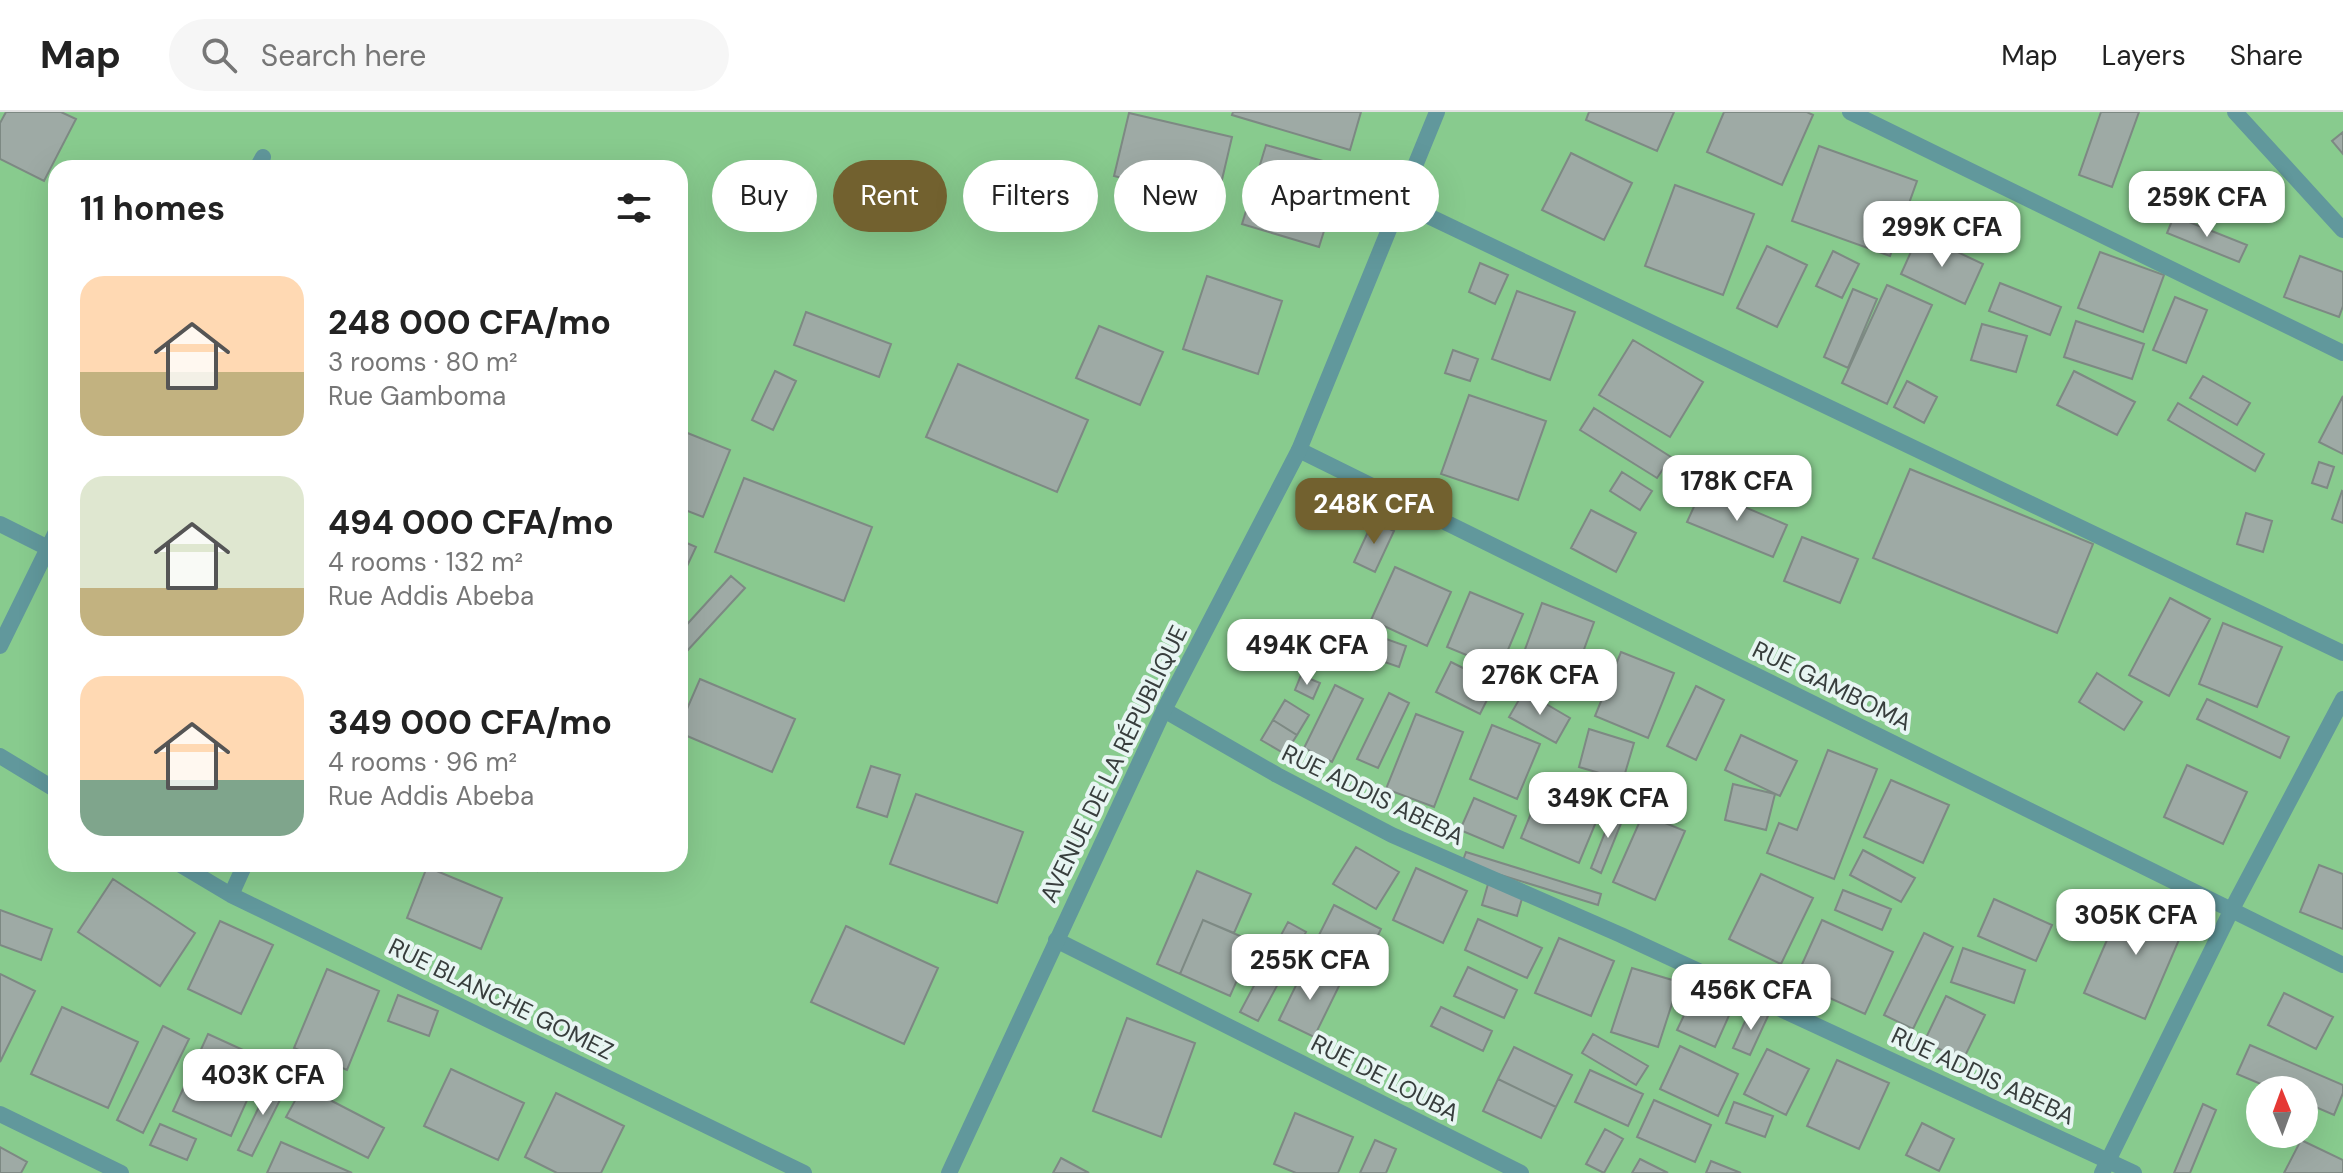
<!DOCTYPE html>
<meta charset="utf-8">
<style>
body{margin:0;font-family:"DM Sans",sans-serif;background:#f6f6f6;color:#222;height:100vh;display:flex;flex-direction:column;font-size:30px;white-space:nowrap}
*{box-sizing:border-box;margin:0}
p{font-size:26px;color:#767676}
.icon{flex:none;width:44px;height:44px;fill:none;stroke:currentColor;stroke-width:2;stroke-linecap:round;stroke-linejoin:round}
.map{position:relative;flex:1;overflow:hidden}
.sheet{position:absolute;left:48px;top:48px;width:640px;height:712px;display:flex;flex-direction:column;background:#fff;border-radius:24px;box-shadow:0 8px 32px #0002}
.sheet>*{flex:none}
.guide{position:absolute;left:712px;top:48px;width:760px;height:72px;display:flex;gap:16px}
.needle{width:52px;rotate:359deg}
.fabs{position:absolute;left:2246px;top:964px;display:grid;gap:16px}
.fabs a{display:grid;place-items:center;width:72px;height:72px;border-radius:50%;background:#fff;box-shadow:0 8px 32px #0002;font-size:40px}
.price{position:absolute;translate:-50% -68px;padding:0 18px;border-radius:16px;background:#fff;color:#222;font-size:26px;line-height:52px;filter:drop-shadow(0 2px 4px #0008)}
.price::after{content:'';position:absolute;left:50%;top:48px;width:24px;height:18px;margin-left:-12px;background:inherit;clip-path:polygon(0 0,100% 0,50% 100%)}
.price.selected{background:#72612f;color:#fff}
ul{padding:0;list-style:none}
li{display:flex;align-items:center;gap:24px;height:200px;padding:0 32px}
li span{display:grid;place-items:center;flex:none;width:224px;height:160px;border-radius:24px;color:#555}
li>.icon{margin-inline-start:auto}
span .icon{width:96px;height:96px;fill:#fffc;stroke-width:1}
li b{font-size:34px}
h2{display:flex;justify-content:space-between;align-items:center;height:96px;padding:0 32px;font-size:34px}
.pill{padding:0 28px;border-radius:36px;background:#fff;box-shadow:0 8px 32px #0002;font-size:28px;line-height:72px}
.pill.selected{background:#72612f;color:#fff}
header{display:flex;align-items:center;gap:48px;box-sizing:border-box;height:112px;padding:0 40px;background:#fff;border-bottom:2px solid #e0e0e0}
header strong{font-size:38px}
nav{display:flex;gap:44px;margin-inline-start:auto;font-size:28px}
.search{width:560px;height:72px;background:#f6f6f6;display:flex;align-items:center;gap:20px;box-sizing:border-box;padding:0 28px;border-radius:44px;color:#767676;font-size:30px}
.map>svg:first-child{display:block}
</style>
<header>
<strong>Map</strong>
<div class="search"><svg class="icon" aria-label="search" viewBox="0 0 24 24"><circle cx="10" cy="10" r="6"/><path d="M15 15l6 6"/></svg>Search here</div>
<nav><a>Map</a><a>Layers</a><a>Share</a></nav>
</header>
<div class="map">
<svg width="2343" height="1061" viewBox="0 0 2343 1061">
<rect width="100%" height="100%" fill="#d9e8e5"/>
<path fill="#88cb8e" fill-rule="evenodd" d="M0 0H2343V1061H0ZM56 56H680V752H56ZM2260 978H2304V1022H2260Z"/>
<path fill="#9eaaa5" stroke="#7d8983" stroke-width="2" d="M6 0H61L76 7 44 69 0 47V11Z
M1233 0H1361L1350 38 1232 3Z
M1589 0H1674L1657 39 1586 8Z
M1724 0H1807L1813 3 1782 73 1707 40Z
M2101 0H2139L2112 75 2079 63Z
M1129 1 1232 25 1217 89 1114 64Z
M2343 20V42L2332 29Z
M1266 33 1344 55 1319 135 1242 112Z
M1819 34 1917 69 1890 144 1792 109Z
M1571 41 1632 71 1604 128 1542 98Z
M1675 73 1754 102 1723 183 1645 154Z
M2174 104 2247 133 2239 150 2167 121Z
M1919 122 1983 152 1965 192 1901 162Z
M1767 134 1807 153 1777 215 1737 196Z
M1833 139 1859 152 1842 186 1816 174Z
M2100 140 2164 163 2143 220 2078 196Z
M2300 144 2343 160V194L2339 205 2284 185Z
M1480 151 1508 163 1495 192 1469 180Z
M1207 164 1282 189 1258 262 1183 237Z
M2000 171 2061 195 2050 223 1989 199Z
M1887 173 1932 193 1887 292 1842 271Z
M1853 177 1877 187 1848 256 1824 245Z
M1517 179 1575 200 1550 268 1492 247Z
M2175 185 2207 198 2186 251 2153 238Z
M806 200 891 232 879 265 794 233Z
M2076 209 2144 232 2132 267 2064 245Z
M1982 212 2027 224 2016 260 1971 248Z
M1099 214 1163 240 1140 293 1076 266Z
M1633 228 1703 270 1670 325 1599 283Z
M1453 238 1478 247 1470 269 1445 261Z
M958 252 1088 308 1057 380 926 325Z
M775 259 796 269 773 318 752 308Z
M2074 259 2135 290 2117 323 2057 293Z
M2203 264 2250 291 2237 313 2190 286Z
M1907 269 1937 285 1924 311 1894 295Z
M1469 283 1546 309 1518 388 1441 362Z
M2343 284V342L2319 330Z
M2178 291 2264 342 2255 359 2168 308Z
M1594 296 1671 345 1657 366 1580 318Z
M685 320 730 338 703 405 680 396V332Z
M2319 350 2334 355 2327 376 2312 371Z
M1910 357 2093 432 2057 521 1873 446Z
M1622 360 1652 379 1640 398 1610 379Z
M744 366 872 415 844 489 715 440Z
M1702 377 1787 413 1773 445 1687 410Z
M2342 379 2343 380V411L2332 407Z
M1591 398 1636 421 1616 460 1571 436Z
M2246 401 2272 409 2263 440 2237 432Z
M1373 409 1394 419 1375 460 1354 450Z
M1802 425 1858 447 1840 491 1784 469Z
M680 428 696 435 680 469Z
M1395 455 1451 480 1427 534 1371 508Z
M731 464 745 476 687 539 680 532V520Z
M1470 480 1523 502 1500 557 1447 535Z
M2170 486 2210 507 2169 584 2129 563Z
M1542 491 1594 510 1568 581 1516 562Z
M2223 511 2282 535 2257 595 2199 572Z
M1344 512 1375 523 1367 544 1337 533Z
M1314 523 1326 529 1313 555 1301 550Z
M1375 523 1406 534 1399 555 1367 544Z
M1621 540 1674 561 1648 626 1595 604Z
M1451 550 1495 572 1480 602 1436 580Z
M2097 561 2142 590 2124 618 2079 590Z
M1301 563 1320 571 1313 587 1295 578Z
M700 567 795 607 772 660 680 621V613Z
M1335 573 1363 587 1332 650 1304 636Z
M1696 574 1724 588 1696 648 1667 634Z
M1524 579 1570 606 1556 631 1509 605Z
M1389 581 1409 591 1378 656 1357 647Z
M2207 587 2289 625 2280 646 2197 607Z
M1285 588 1309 603 1297 623 1273 608Z
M1416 602 1463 620 1434 695 1386 677Z
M1273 608 1297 623 1285 642 1261 628Z
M1492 613 1540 632 1517 687 1470 667Z
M1589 617 1634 631 1623 668 1579 655Z
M1741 623 1797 649 1780 684 1725 658Z
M1828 638 1877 657 1834 767 1767 741 1779 711 1797 718Z
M2187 653 2247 680 2223 732 2164 705Z
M871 654 900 663 887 705 857 695Z
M1891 668 1949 693 1923 751 1864 725Z
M1733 672 1775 682 1766 718 1725 708Z
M1542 674 1601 698 1579 751 1521 726Z
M916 682 1023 720 997 791 890 752Z
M1474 686 1516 704 1503 736 1460 718Z
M1615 695 1626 699 1601 761 1591 756Z
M1643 702 1685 719 1655 788 1613 770Z
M1356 735 1399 760 1376 797 1333 772Z
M1863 738 1915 766 1901 790 1850 763Z
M1466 740 1601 782 1598 793 1462 751Z
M511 752H539L537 759Z
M2319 753 2343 762V817L2300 800Z
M427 755 502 786 481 837 407 806Z
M1416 756 1467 779 1443 831 1393 808Z
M1197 759 1251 782 1234 821 1203 808 1180 862 1157 852Z
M1761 762 1813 786 1781 852 1729 827Z
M113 767 195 821 160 874 78 820Z
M1488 772 1523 783 1517 804 1482 793Z
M1843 778 1891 797 1882 818 1835 798Z
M2126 784 2187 809 2145 907 2084 881Z
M1994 787 2052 813 2036 849 1978 824Z
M1334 793 1381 817 1366 849 1318 825Z
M0 798 52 817 41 848 0 833Z
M1478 807 1542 836 1527 866 1465 838Z
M1203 808 1254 830 1230 884 1180 862Z
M1822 808 1893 840 1865 902 1794 870Z
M220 809 273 833 241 902 188 877Z
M1288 810 1306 820 1258 909 1240 900Z
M846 814 938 856 904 932 811 890Z
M1924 821 1953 835 1913 917 1884 903Z
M1559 826 1614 849 1591 904 1535 881Z
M1963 836 2025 858 2014 891 1951 870Z
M1305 855 1340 872 1314 925 1279 908Z
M1468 855 1517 878 1504 906 1454 884Z
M1632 856 1679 870 1658 935 1611 920Z
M327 857 379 879 347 958 294 936Z
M0 862 35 879 0 950Z
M1698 874 1735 890 1715 935 1677 918Z
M2284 881 2333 905 2316 937 2268 913Z
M398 883 438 899 429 924 388 909Z
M1946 884 1985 903 1963 948 1924 930Z
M62 895 138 930 108 996 31 962Z
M1441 895 1492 919 1483 939 1431 914Z
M1751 896 1768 904 1750 943 1733 936Z
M1127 906 1195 931 1161 1025 1093 999Z
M163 914 189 927 143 1021 117 1008Z
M208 922 265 948 231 1024 173 999Z
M1593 922 1648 954 1636 973 1582 941Z
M2250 933 2343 973V981L2334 1003 2304 990V978H2275L2237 962Z
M1680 934 1738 962 1718 1004 1660 977Z
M1514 935 1572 963 1556 995 1498 967Z
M1767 937 1809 957 1786 1003 1744 982Z
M1837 948 1889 971 1859 1037 1807 1014Z
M451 957 524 991 498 1048 424 1014Z
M1590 958 1643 982 1628 1014 1575 990Z
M273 966 287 974 252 1044 238 1038Z
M1498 967 1556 995 1541 1026 1483 999Z
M303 974 384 1016 368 1046 286 1005Z
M556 981 624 1014 601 1061H557L525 1045Z
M1654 988 1711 1013 1695 1050 1637 1025Z
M1734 990 1773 1004 1765 1025 1726 1011Z
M2203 992 2216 998 2190 1061H2174Z
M1295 1001 1353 1025 1338 1061H1296L1274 1052Z
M1922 1011 1954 1027 1939 1059 1906 1043Z
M160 1012 196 1027 187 1048 150 1033Z
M1605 1017 1623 1027 1604 1061 1586 1052Z
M1375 1028 1396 1037 1386 1061H1360Z
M2301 1028 2343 1048V1061H2284Z
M281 1030 352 1061H267Z
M0 1035 27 1050 21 1061H0Z
M1061 1046 1089 1061H1053Z
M1640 1047 1668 1061H1632Z
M1711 1049 1741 1061H1706Z"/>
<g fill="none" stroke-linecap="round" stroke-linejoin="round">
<path stroke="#61989c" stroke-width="16" d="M1850 0 2343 241
M2235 0 2343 118
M257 56 263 45
M1401 91 2343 541
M1299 338 2343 853
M0 412 48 436
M0 534 56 420
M1164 598 1277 663 1392 723 1621 823 2134 1061
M0 644 56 678
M179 752 231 783 804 1061
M231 783 245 752
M1056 828 1521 1061
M0 1002 121 1061
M2102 1061 2232 797 2343 587"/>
<path stroke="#61989c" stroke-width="16" d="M949 1061 1164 598 1299 338 1437 0"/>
</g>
<g text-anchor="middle" stroke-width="8" stroke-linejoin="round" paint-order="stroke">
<g font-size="24" fill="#383e3d" stroke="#e7f5f2">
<text transform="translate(1832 574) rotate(26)" y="8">RUE GAMBOMA</text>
<text transform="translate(1114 652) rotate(-64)" y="8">AVENUE DE LA RÉPUBLIQUE</text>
<text transform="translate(1373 683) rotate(26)" y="8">RUE ADDIS ABEBA</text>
<text transform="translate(501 887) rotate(26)" y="8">RUE BLANCHE GOMEZ</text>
<text transform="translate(1983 964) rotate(25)" y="8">RUE ADDIS ABEBA</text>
<text transform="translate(1385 966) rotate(27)" y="8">RUE DE LOUBA</text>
</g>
</g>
</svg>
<div class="fabs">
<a><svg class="needle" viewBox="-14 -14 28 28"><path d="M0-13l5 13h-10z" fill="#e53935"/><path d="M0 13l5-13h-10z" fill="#767676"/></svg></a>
</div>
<b class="price" style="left:2207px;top:127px">259K CFA</b>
<b class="price" style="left:1942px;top:157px">299K CFA</b>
<b class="price" style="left:1737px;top:411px">178K CFA</b>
<b class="price selected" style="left:1374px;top:434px">248K CFA</b>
<b class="price" style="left:1307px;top:575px">494K CFA</b>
<b class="price" style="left:1540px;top:605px">276K CFA</b>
<b class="price" style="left:1608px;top:728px">349K CFA</b>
<b class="price" style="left:2136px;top:845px">305K CFA</b>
<b class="price" style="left:1310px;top:890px">255K CFA</b>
<b class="price" style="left:1751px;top:920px">456K CFA</b>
<b class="price" style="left:263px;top:1005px">403K CFA</b>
<div class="guide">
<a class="pill">Buy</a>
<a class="pill selected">Rent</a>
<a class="pill">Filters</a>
<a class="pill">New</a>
<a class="pill">Apartment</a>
</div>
<section class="sheet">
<h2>11 homes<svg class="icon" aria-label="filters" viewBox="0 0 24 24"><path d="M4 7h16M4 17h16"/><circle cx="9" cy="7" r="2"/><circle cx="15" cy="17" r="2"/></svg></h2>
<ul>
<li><span style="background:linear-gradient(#ffd9b3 60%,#c2b280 0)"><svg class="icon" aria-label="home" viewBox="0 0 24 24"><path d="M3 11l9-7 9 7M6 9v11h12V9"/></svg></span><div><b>248 000 CFA/mo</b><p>3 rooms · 80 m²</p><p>Rue Gamboma</p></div></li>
<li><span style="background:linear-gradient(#dfe7d0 70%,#c2b280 0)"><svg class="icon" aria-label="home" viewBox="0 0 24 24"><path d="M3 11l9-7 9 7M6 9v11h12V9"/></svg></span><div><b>494 000 CFA/mo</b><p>4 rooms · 132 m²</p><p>Rue Addis Abeba</p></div></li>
<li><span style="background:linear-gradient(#ffd9b3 65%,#7fa58c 0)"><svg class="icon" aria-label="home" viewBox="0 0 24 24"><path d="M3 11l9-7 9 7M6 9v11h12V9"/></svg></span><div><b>349 000 CFA/mo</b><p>4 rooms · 96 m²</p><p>Rue Addis Abeba</p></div></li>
</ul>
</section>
</div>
